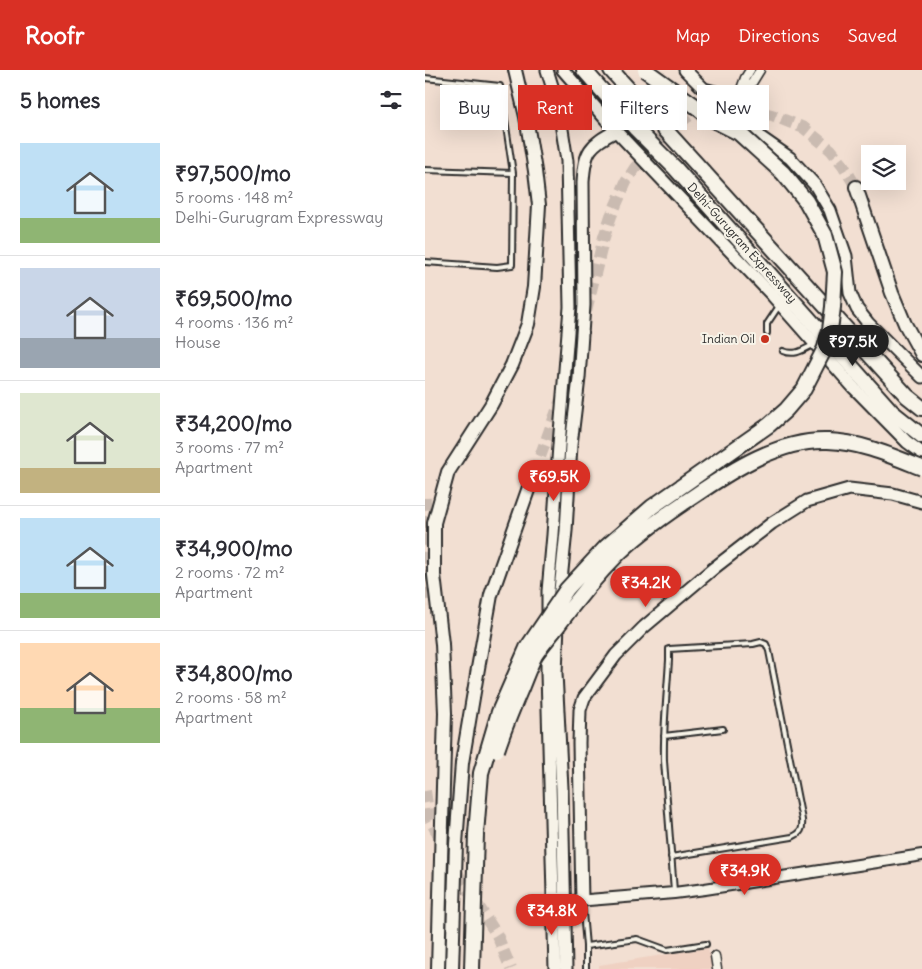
<!DOCTYPE html>
<meta charset="utf-8">
<style>
body{margin:0;font-family:Delius,sans-serif;background:#f7f7f7;color:#2b2b33;height:100vh;display:flex;flex-direction:column;font-size:19px;white-space:nowrap}
*{box-sizing:border-box;margin:0}
p{font-size:16px;color:#7c7c81}
.icon{flex:none;width:28px;height:28px;fill:none;stroke:currentColor;stroke-width:2;stroke-linecap:round;stroke-linejoin:round}
.map{position:relative;flex:1;overflow:hidden}
.drawer{display:flex;flex-direction:column;background:#fff;width:425px}
.drawer>*{flex:none}
.banner{position:absolute;left:15px;top:15px;width:406px;height:45px;display:flex;gap:10px}
.buttons{position:absolute;left:436px;top:75px;display:grid;gap:10px}
.buttons a{display:grid;place-items:center;width:45px;height:45px;border-radius:0px;background:#fff;box-shadow:0 5px 20px #0002;font-size:25px}
.price{position:absolute;translate:-50% -42px;padding:0 11px;border-radius:18px;background:#d93025;color:#fff;font-size:16px;line-height:32px;filter:drop-shadow(0 1px 2px #0008)}
.price::after{content:'';position:absolute;left:50%;top:30px;width:15px;height:11px;margin-left:-8px;background:inherit;clip-path:polygon(0 0,100% 0,50% 100%)}
.price.current{background:#222;color:#fff}
ul{padding:0;list-style:none}
li{display:flex;align-items:center;gap:15px;height:125px;padding:0 20px}
li+li{border-top:1px solid #e1e1e2}
li span{display:grid;place-items:center;flex:none;width:140px;height:100px;border-radius:0px;color:#555}
li>.icon{margin-inline-start:auto}
span .icon{width:60px;height:60px;fill:#fffc;stroke-width:1}
li b{font-size:21px}
h2{display:flex;justify-content:space-between;align-items:center;height:60px;padding:0 20px;font-size:21px}
.pill{padding:0 18px;border-radius:0px;background:#fff;box-shadow:0 5px 20px #0002;font-size:18px;line-height:45px}
.pill.current{background:#d93025;color:#fff}
header{display:flex;align-items:center;gap:30px;box-sizing:border-box;height:70px;padding:0 25px;background:#d93025;color:#fff}
header strong{font-size:24px}
nav{display:flex;gap:28px;margin-inline-start:auto;font-size:18px}
main{display:flex;flex:1;min-height:0}
.map>svg:first-child{display:block}
</style>
<header>
<strong>Roofr</strong>
<nav><a>Map</a><a>Directions</a><a>Saved</a></nav>
</header>
<main>
<section class="drawer">
<h2>5 homes<svg class="icon" aria-label="filters" viewBox="0 0 24 24"><path d="M4 7h16M4 17h16"/><circle cx="9" cy="7" r="2"/><circle cx="15" cy="17" r="2"/></svg></h2>
<ul>
<li><span style="background:linear-gradient(#bfe0f5 75%,#8fb573 0)"><svg class="icon" aria-label="home" viewBox="0 0 24 24"><path d="M3 11l9-7 9 7M6 9v11h12V9"/></svg></span><div><b>₹97,500/mo</b><p>5 rooms · 148 m²</p><p>Delhi-Gurugram Expressway</p></div></li>
<li><span style="background:linear-gradient(#c9d6e8 70%,#9aa5b1 0)"><svg class="icon" aria-label="home" viewBox="0 0 24 24"><path d="M3 11l9-7 9 7M6 9v11h12V9"/></svg></span><div><b>₹69,500/mo</b><p>4 rooms · 136 m²</p><p>House</p></div></li>
<li><span style="background:linear-gradient(#dfe7d0 75%,#c2b280 0)"><svg class="icon" aria-label="home" viewBox="0 0 24 24"><path d="M3 11l9-7 9 7M6 9v11h12V9"/></svg></span><div><b>₹34,200/mo</b><p>3 rooms · 77 m²</p><p>Apartment</p></div></li>
<li><span style="background:linear-gradient(#bfe0f5 75%,#8fb573 0)"><svg class="icon" aria-label="home" viewBox="0 0 24 24"><path d="M3 11l9-7 9 7M6 9v11h12V9"/></svg></span><div><b>₹34,900/mo</b><p>2 rooms · 72 m²</p><p>Apartment</p></div></li>
<li><span style="background:linear-gradient(#ffd9b3 65%,#8fb573 0)"><svg class="icon" aria-label="home" viewBox="0 0 24 24"><path d="M3 11l9-7 9 7M6 9v11h12V9"/></svg></span><div><b>₹34,800/mo</b><p>2 rooms · 58 m²</p><p>Apartment</p></div></li>
</ul>
</section>
<div class="map">
<svg width="497" height="899" viewBox="0 0 497 899">
<rect width="100%" height="100%" fill="#f2dfd2"/>
<filter id="ink" filterUnits="userSpaceOnUse"><feTurbulence type="fractalNoise" baseFrequency=".02" numOctaves="2"/><feDisplacementMap in="SourceGraphic" scale="10" xChannelSelector="R" yChannelSelector="G"/><feConvolveMatrix kernelMatrix="1 2 1 2 8 2 1 2 1" color-interpolation-filters="sRGB"/></filter>
<g filter="url(#ink)">
<path fill="#efd1c2" d="M283 878 287 899H174V895Z"/>
<g fill="none" stroke-linecap="round" stroke-linejoin="round">
<path stroke="#cabbb1" stroke-width="12" stroke-dasharray="12 6" stroke-linecap="butt" d="M161 241 179 167 186 146 201 112 210 98 238 66 262 47 280 37 307 36 347 45 379 58 406 80 418 95 431 117
M109 403 145 305 154 270
M0 428 2 460 0 536
M0 721 4 747 34 806 72 865 86 899"/>
<g stroke="#2b2b2b" stroke-width="8">
<path id="service" d="M0 8 75 16 88 103 87 195 72 197 0 192
M0 100 88 103
M342 263V254L354 236
M358 281C370 286 378 280 388 275
M239 666 298 659
M246 787 367 767C376 763 378 760 377 750L344 581 341 574 336 572 328 574 244 579V590C242 624 238 657 239 691L249 821
M157 831 161 876V899
M161 876 212 869 242 880 281 874"/>
</g>
<g stroke="#2b2b2b" stroke-width="11">
<path id="minor" d="M316 23 327 13 335 0
M312 30 320 8 325 0
M290 886 292 899"/>
</g>
<g stroke="#2b2b2b" stroke-width="14">
<path id="tertiary" d="M139 832 249 823 280 819 497 785"/>
</g>
<g stroke="#2b2b2b" stroke-width="15">
<path id="secondary" d="M122 0 128 19 136 53 142 91 145 237 134 375 128 465 123 521V550
M138 0 191 61 347 225 429 318 482 372 497 383
M260 0 279 19 301 25 312 30 335 67 365 88 390 115 405 140 421 186 425 223 432 239 443 253 497 307
M134 530 141 461 146 375 154 308 159 235 158 112C160 81 164 75 191 61
M133 554 131 603 137 718 141 899
M122 566V602L130 899
M157 831 154 673 155 640 159 628 191 585 219 557 289 498 347 453 382 431 424 419 468 424 497 432"/>
</g>
<g stroke="#2b2b2b" stroke-width="16">
<path id="trunk" d="M431 117 467 223 480 254 497 285
M13 899 20 643 17 574 9 505V453L23 402 66 335 87 295 103 254 109 217 114 135 110 101 101 47 90 0
M27 899 31 774 37 693 52 604 66 525 109 403"/>
</g>
<g stroke="#2b2b2b" stroke-width="18">
<path id="motorway" d="M159 0 211 59 250 98 467 342 497 366
M186 0 482 326 497 338
M47 899 51 764"/>
</g>
<use href="#service" stroke="#f7f3e8" stroke-width="4"/>
<use href="#minor" stroke="#f7f3e8" stroke-width="8"/>
<use href="#tertiary" stroke="#f7f3e8" stroke-width="10"/>
<use href="#secondary" stroke="#f7f3e8" stroke-width="11"/>
<use href="#trunk" stroke="#f7f3e8" stroke-width="12"/>
<use href="#motorway" stroke="#f7f3e8" stroke-width="14"/>
<g stroke="#2b2b2b" stroke-width="18" stroke-linecap="butt">
<path id="motorway-bridge" d="M72 680C79 658 88 637 97 616 101 606 105 595 110 585 116 576 124 567 131 558 150 532 171 506 194 483 217 461 243 443 269 426 307 400 355 369 403 371 436 372 467 386 497 398
M51 764 56 703 74 642 102 578 142 519 181 477 227 437 344 355 361 340 379 319 400 278 405 260 408 237 410 202 400 165 381 131 358 103 314 63 288 50 269 35 220 0"/>
</g>
<use href="#motorway-bridge" stroke="#f7f3e8" stroke-width="14"/>
</g>
</g>
<circle fill="#c8321e" stroke="#f7f3e8" stroke-width="2" cx="340" cy="269" r="5"/>
<g text-anchor="middle" stroke-width="4" stroke-linejoin="round" paint-order="stroke">
<g font-size="12" fill="#2b2b2b" stroke="#f7f3e8">
<text transform="translate(317 173) rotate(48)" y="4">Delhi-Gurugram Expressway</text>
</g>
<g font-size="12" fill="#2b2b2b" stroke="#f7f3e8" text-anchor="end">
<text x="330" y="273">Indian Oil</text>
</g>
</g>
</svg>
<div class="buttons">
<a><svg class="icon" aria-label="layers" viewBox="0 0 24 24"><path d="M12 4l9 5-9 5-9-5zM3 14l9 5 9-5"/></svg></a>
</div>
<b class="price current" style="left:428px;top:297px">₹97.5K</b>
<b class="price" style="left:129px;top:432px">₹69.5K</b>
<b class="price" style="left:221px;top:538px">₹34.2K</b>
<b class="price" style="left:320px;top:826px">₹34.9K</b>
<b class="price" style="left:127px;top:866px">₹34.8K</b>
<div class="banner">
<a class="pill">Buy</a>
<a class="pill current">Rent</a>
<a class="pill">Filters</a>
<a class="pill">New</a>
</div>
</div>
</main>
